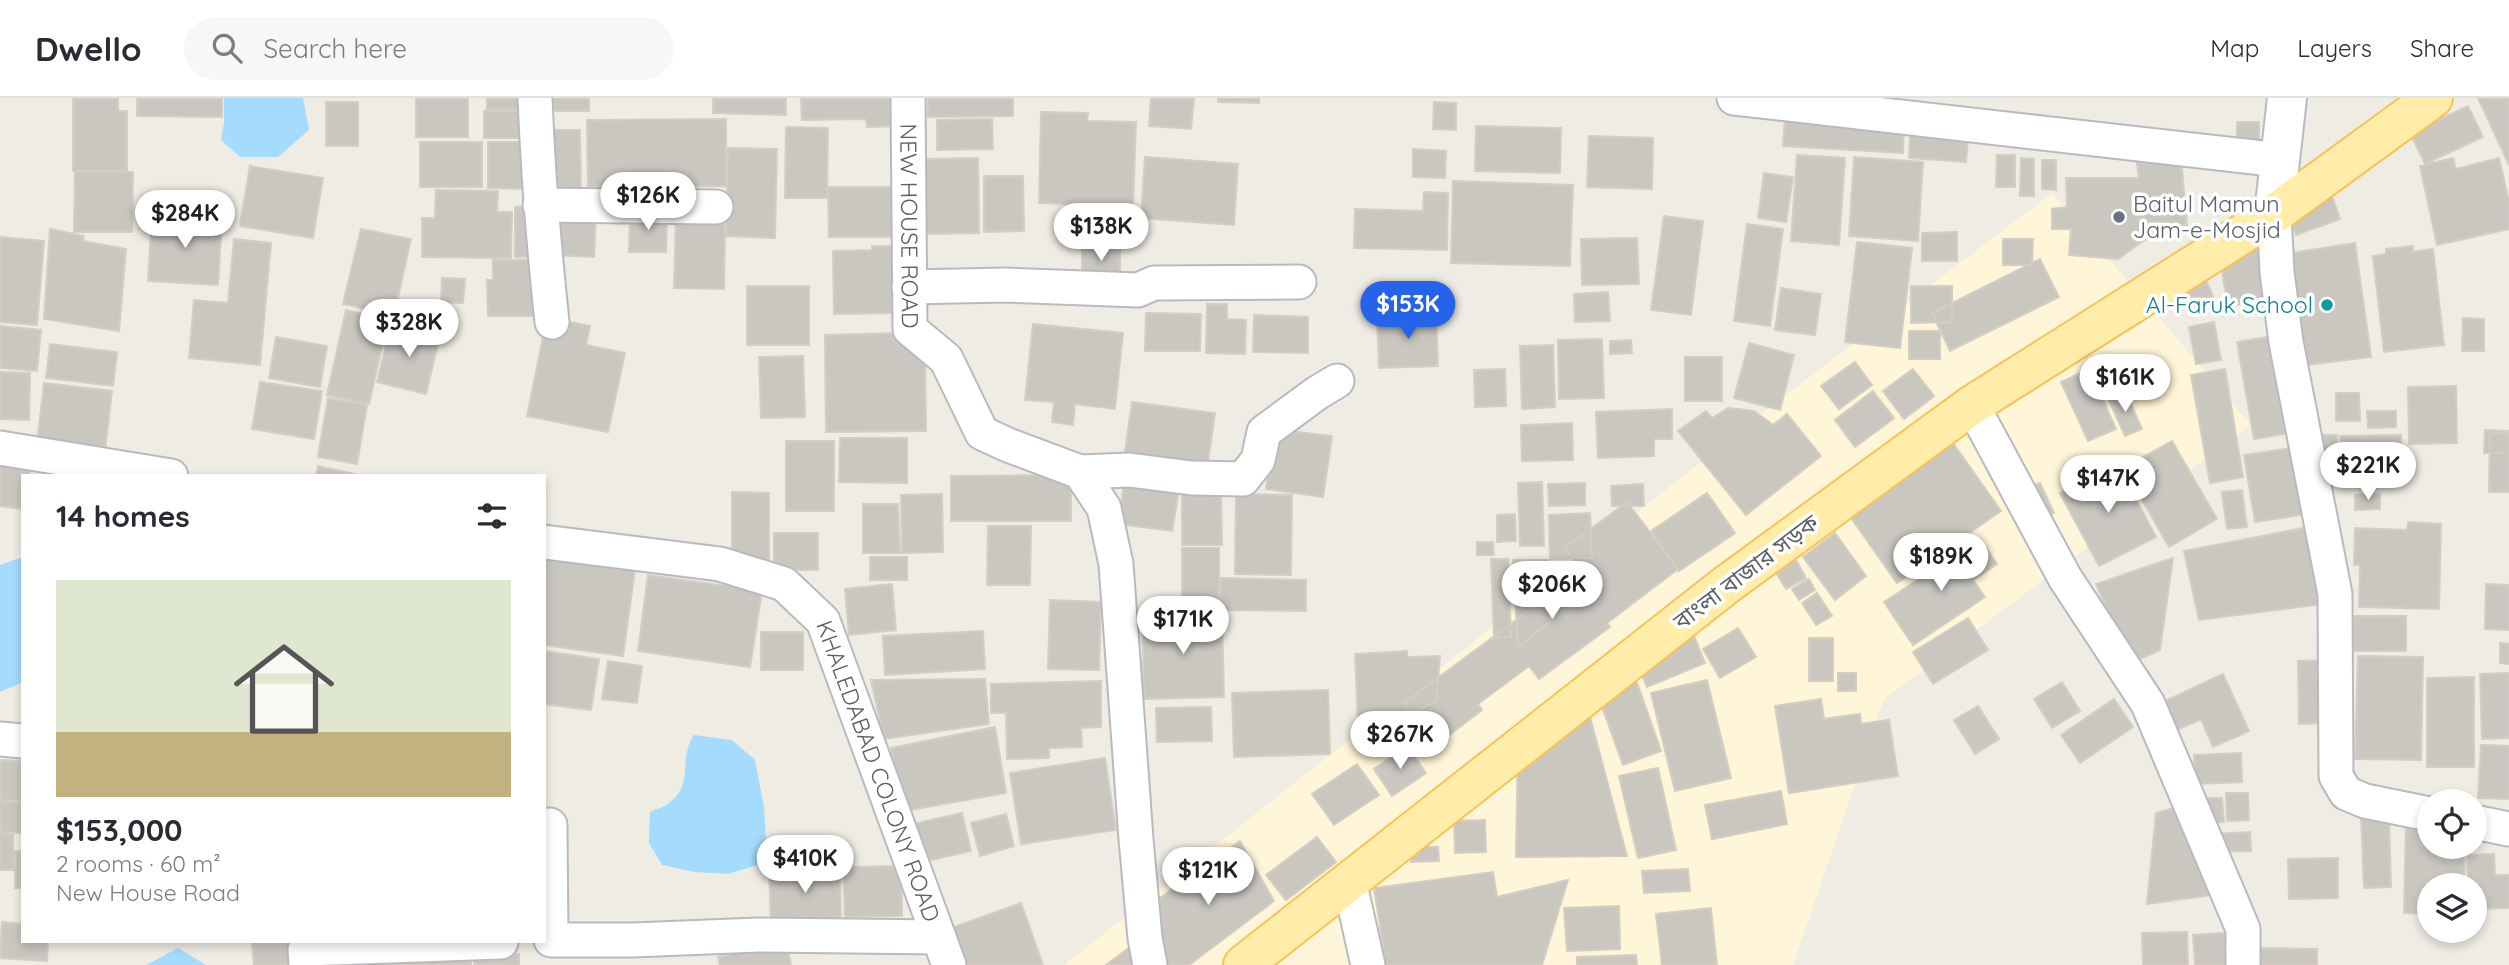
<!DOCTYPE html>
<meta charset="utf-8">
<style>
body{margin:0;font-family:Quicksand,"Noto Sans Bengali",sans-serif;background:#f7f7f7;color:#2b2b33;height:100vh;display:flex;flex-direction:column;font-size:26px;white-space:nowrap}
*{box-sizing:border-box;margin:0}
p{font-size:23px;color:#7c7c81}
.icon{flex:none;width:38px;height:38px;fill:none;stroke:currentColor;stroke-width:2;stroke-linecap:round;stroke-linejoin:round}
.map{position:relative;flex:1;overflow:hidden}
.sheet{position:absolute;left:21px;top:376px;width:525px;height:469px;display:flex;flex-direction:column;background:#fff;border-radius:0px;box-shadow:0 4px 10px #0003}
.sheet>*{flex:none}
.tools{position:absolute;left:2417px;top:691px;display:grid;gap:14px}
.tools a{display:grid;place-items:center;width:70px;height:70px;border-radius:50%;background:#fff;box-shadow:0 4px 10px #0003;font-size:35px}
.price{position:absolute;translate:-50% -60px;padding:0 16px;border-radius:24px;background:#fff;color:#222;font-size:23px;line-height:46px;filter:drop-shadow(0 2px 4px #0008)}
.price::after{content:'';position:absolute;left:50%;top:42px;width:21px;height:16px;margin-left:-10px;background:inherit;clip-path:polygon(0 0,100% 0,50% 100%)}
.price.current{background:#2563eb;color:#fff}
ul{padding:0;list-style:none}
li{display:grid;align-content:center;gap:14px;height:371px;padding:0 35px}
li+li{border-top:2px solid #e1e1e2}
li span{display:grid;place-items:center;height:217px;border-radius:0px;color:#555}
li>.icon{margin-inline-start:auto}
span .icon{width:126px;height:126px;fill:#fffc;stroke-width:1}
li b{font-size:30px}
h2{display:flex;justify-content:space-between;align-items:center;height:84px;padding:0 35px;font-size:30px}
header{display:flex;align-items:center;gap:42px;box-sizing:border-box;height:98px;padding:0 35px;background:#fff;border-bottom:2px solid #e1e1e2}
header strong{font-size:33px}
nav{display:flex;gap:38px;margin-inline-start:auto;font-size:24px}
.search{width:490px;height:63px;background:#f7f7f7;display:flex;align-items:center;gap:18px;box-sizing:border-box;padding:0 24px;border-radius:38px;color:#7c7c81;font-size:26px}
.map>svg:first-child{display:block}
</style>
<header>
<strong>Dwello</strong>
<div class="search"><svg class="icon" aria-label="search" viewBox="0 0 24 24"><circle cx="10" cy="10" r="6"/><path d="M15 15l6 6"/></svg>Search here</div>
<nav><a>Map</a><a>Layers</a><a>Share</a></nav>
</header>
<div class="map">
<svg width="2509" height="867" viewBox="0 0 2509 867">
<rect width="100%" height="100%" fill="#efece4"/>
<path fill="#fff5d9" d="M2052 95 2251 327 1884 601 1793 867H1064L1787 296Z"/>
<path fill="#a4dbff" d="M224 0H303L309 32 278 59H240L221 42 224 25Z
M23 459V584L0 594V467Z
M694 637 732 642 755 662 764 709 766 746 757 767 728 776 695 774 662 767 649 745 650 714C656 711 665 709 670 704 694 687 678 661 694 637Z
M178 850 206 867H146Z"/>
<path fill="#cac7c1" stroke="#d4cec2" stroke-width="2" d="M73 0H118V13H127V73H73Z
M137 0H222V19L137 18Z
M416 0H468V39H416Z
M487 0H526V11H487Z
M554 0H589V13H554Z
M713 0H786V17L713 15Z
M801 0H900V28L867 29 866 21 802 22Z
M928 0H1013V18L928 19Z
M1151 0H1194L1191 31 1149 28Z
M1218 0H1259V5L1218 4Z
M2478 0H2509V67Z
M326 4H358V48H326Z
M1434 4 1456 5V32L1433 31Z
M2468 8 2483 39 2425 66 2410 35Z
M484 13H522V40H484Z
M1041 14 1088 15 1087 23 1136 24 1133 108 1039 105Z
M1785 20 1904 27 1903 55 1783 48Z
M726 21V88L588 89 587 22Z
M992 21 993 51 937 52V22Z
M2237 24H2259V47H2237Z
M1476 28 1561 30 1560 75 1475 73Z
M786 29 828 30 827 100H785Z
M542 32H580L581 102H542Z
M1910 37 1968 41 1966 64 1909 60Z
M1589 38 1653 40 1652 91 1587 89Z
M420 44H482V89H420Z
M488 44H538L537 91 488 90Z
M728 50 777 51 775 140 726 138Z
M1413 51 1446 53 1445 80 1413 79Z
M1797 57 1845 60 1839 147 1791 143Z
M1997 57H2015V89H1996Z
M1145 59 1238 66 1234 127 1141 120Z
M1854 59 1923 64 1918 143 1849 138Z
M978 60 979 135 926 136 925 61Z
M2021 60 2034 61V98H2020Z
M2453 60 2456 71 2499 60 2509 104V131L2437 147 2420 68Z
M2181 61 2187 127 2163 129 2118 161 2069 157 2071 131H2052V111L2067 109 2066 80H2139L2137 65Z
M2042 62H2056V92L2042 91Z
M250 68 323 80 313 140 240 128Z
M75 73 133 74 132 134H74Z
M1764 75 1793 79 1786 124 1758 120Z
M984 78H1023L1024 133 984 134Z
M1453 83 1573 87 1570 168 1451 165Z
M828 89H898V139H829Z
M436 92 498 93 497 114H512L511 160 422 159V120H435Z
M1424 94 1448 95 1447 152 1354 150 1355 111 1423 113Z
M2332 98 2340 121 2296 137 2287 114Z
M515 109H539V159H515Z
M555 112 596 113 594 159 552 157Z
M630 113 667 114 666 154H629Z
M152 118 222 122 218 187 148 183Z
M676 118 725 119 724 191 674 190Z
M1664 118 1703 123 1691 217 1651 212Z
M1747 126 1783 131 1770 228 1734 223Z
M50 131 84 138 83 143 126 151 119 233 44 221Z
M361 131 411 141 394 217 343 206Z
M1957 134V163H1922V135Z
M0 139 44 143 37 227 0 224Z
M1637 140 1639 186 1582 187 1581 141Z
M234 141 271 145 260 267 189 260 194 202 228 205Z
M2003 141H2033L2032 167H2003Z
M1857 144 1912 150 1900 250 1845 244Z
M1082 145H1120V186H1082Z
M2355 145 2371 259 2299 268 2284 156Z
M872 148H894L895 215 834 216 833 153 872 152Z
M2413 148V154L2433 151 2444 247 2384 254 2373 158 2386 156V151Z
M2261 149 2270 201 2228 208 2219 156Z
M2040 161 2059 199 1950 253 1932 215Z
M493 162H540V218H488L487 182H493Z
M2200 169 2215 203 2196 212 2181 178Z
M442 180 465 181 463 205 441 204Z
M747 188H809V247H747Z
M1911 188H1952V224L1911 225Z
M1781 190 1821 196 1815 237 1775 232Z
M1608 194 1610 223 1575 224 1574 196Z
M1207 206H1227V221L1246 222 1245 256 1206 255Z
M346 212 388 222 369 306 327 297Z
M1146 215 1201 216 1200 253H1145Z
M1436 216 1438 268 1379 270 1377 218Z
M1254 217 1308 219V255L1253 254Z
M2463 220 2484 221V253H2462Z
M561 222 590 228 586 247 625 255 608 334 527 318 543 239 558 241Z
M2214 224 2221 262 2196 266 2189 229Z
M391 226 440 237 426 296 377 284Z
M1033 226 1123 235 1115 311 1075 306 1073 327 1052 324 1054 304 1025 302Z
M0 228 41 232 37 273 0 270Z
M1909 233H1940V261H1909Z
M901 235 925 257 926 333 826 334 825 237Z
M2279 237 2296 334 2254 341 2237 244Z
M276 239 327 248 320 289 269 280Z
M1602 241 1604 300 1559 301 1558 242Z
M1631 242 1632 255 1610 256V243Z
M1749 245 1794 257 1780 312 1734 300Z
M50 246 117 254 113 288 46 280Z
M1553 247 1555 309 1522 311 1520 248Z
M803 258 805 319 761 320 759 259Z
M1685 259H1722V303H1685Z
M1855 264 1872 287 1839 311 1821 288Z
M2107 264 2116 284 2102 291 2092 270Z
M1505 271 1506 308 1475 309 1474 272Z
M1913 271 1934 298 1904 321 1883 293Z
M2089 271 2116 331 2088 343 2061 284Z
M2225 271 2243 379 2210 385 2191 277Z
M0 274 30 275 29 322 0 321Z
M260 284 322 293 314 341 252 331Z
M44 285 112 293 105 353 37 345Z
M2456 288 2457 345 2409 346 2408 289Z
M1873 293 1894 320 1855 349 1835 322Z
M2125 293 2142 331 2125 338 2108 300Z
M2336 295H2359L2360 323H2336Z
M328 300 367 307 357 366 318 359Z
M1132 304 1215 315 1206 378 1123 367Z
M1728 310 1754 313 1773 327 1787 316 1821 358 1746 417 1678 333 1706 313 1712 320Z
M1672 311V341H1654V358L1598 360 1596 314Z
M2367 313H2396V329L2368 330Z
M1572 325 1573 362 1522 363 1521 327Z
M1274 331 1332 338 1323 399 1266 391Z
M2485 332 2509 333V355H2484Z
M2490 335H2509V394H2489Z
M2314 337H2337L2338 370H2315Z
M2401 337 2402 376 2341 377 2340 338Z
M840 340H907V385L839 384Z
M786 343H834V413H786Z
M2172 343 2217 421 2169 449 2124 370Z
M1953 345 2001 413 1897 485 1849 417Z
M2304 348 2314 415 2255 424 2244 357Z
M0 352 32 356 29 378H23V411L0 408Z
M2117 365 2156 439 2099 468 2060 395Z
M318 368 363 378H316Z
M1125 375 1181 381 1172 433 1119 426Z
M1071 377V423H951V378Z
M1542 384 1544 448H1520L1518 385Z
M1585 385V407L1549 408 1548 386Z
M2040 385 2054 415 2041 421 2027 390Z
M1182 386H1221L1222 447H1182Z
M1643 386 1644 408H1612L1611 388Z
M2242 392 2247 429 2227 431 2222 394Z
M732 394 769 395V466L732 465Z
M1707 395 1735 435 1679 473 1651 433Z
M942 396 943 454 902 455 901 397Z
M1236 396 1292 397 1291 477 1235 476Z
M2380 396V411L2355 412V397Z
M1627 404 1678 471 1607 525 1610 529 1539 581 1529 568 1478 606 1482 612 1436 647 1404 605 1562 488 1557 481 1577 466 1565 450Z
M863 406H898L900 455H863Z
M1590 415 1592 460 1550 461 1549 417Z
M1515 416 1516 443 1497 444V417Z
M2408 424 2441 426 2439 511 2359 509 2360 467H2354L2355 430 2407 432Z
M988 428H1031L1030 487H987Z
M2314 428 2324 506 2199 522 2184 453Z
M774 435H818V472H774Z
M1835 435 1866 478 1835 502 1803 459Z
M1980 441 1997 466 1973 482 1985 499 1913 547 1884 504Z
M1477 444H1493L1494 457H1477Z
M1182 450H1219V502H1182Z
M544 459 635 471 623 558 544 547Z
M870 459H907V482H870Z
M1795 460 1806 480 1786 491 1775 473Z
M2173 460 2160 552 2131 565 2096 486Z
M1491 461H1508L1511 539 1494 540Z
M1513 462H1548L1550 523 1518 550Z
M648 477 762 493 750 569 638 553Z
M1221 480 1306 482V513L1221 512Z
M1809 481 1815 492 1799 502 1792 491Z
M892 486 896 532 849 537 845 491Z
M2486 486 2509 487V532L2485 531Z
M1817 495 1832 518 1816 527 1802 505Z
M1050 502 1101 504 1099 572 1048 571Z
M1222 514 1224 599 1144 601 1142 516Z
M2354 518H2406V553H2354Z
M1968 520 1988 552 1933 586 1913 554Z
M1738 530 1756 559 1720 580 1703 551Z
M983 533 985 571 885 577 883 538Z
M761 534H803V572H761Z
M1694 538 1705 565 1647 589 1636 563Z
M1809 540H1833V583H1809Z
M2500 545 2509 546V566L2500 565Z
M544 553 599 561 591 612 544 606Z
M1407 553V559L1440 558 1436 603 1404 619V622L1358 624 1355 556Z
M2358 558 2423 559 2421 662 2355 661Z
M2328 562 2330 625 2299 626 2298 563Z
M608 563 642 568 637 605 602 601Z
M1838 575H1856V593H1838Z
M2509 575V640L2482 641 2480 576Z
M2223 576 2249 633 2213 649 2201 621 2177 632 2163 604Z
M1635 579 1661 653 1623 667 1596 592Z
M2474 579V669H2427V580Z
M985 581 989 626 884 641 871 582Z
M1707 582 1731 680 1675 693 1651 595Z
M1101 583V629L1081 630 1082 649 1049 650V660L1007 661 1006 615H991V586Z
M2062 584 2080 613 2052 630 2034 601Z
M1328 592 1330 656 1234 659 1232 595Z
M1585 600 1627 758 1516 759 1518 640Z
M1821 601 1824 621 1860 616 1861 626 1889 622 1898 678 1789 695 1775 608Z
M2114 601 2133 629 2080 665 2061 637Z
M1978 608 1999 641 1975 656 1954 622Z
M1211 609 1212 643 1157 644 1156 610Z
M995 629 1006 695 904 713 891 650Z
M2481 647 2509 648V701L2478 700Z
M1407 648 1426 675 1392 698 1374 671Z
M2241 655 2242 684 2195 686 2194 657Z
M1105 660 1116 732 1021 746 1010 675Z
M0 662 23 663V703L0 702Z
M1357 666 1379 697 1334 727 1312 696Z
M1658 670 1676 752 1638 760 1619 678Z
M1781 693 1787 726 1712 741 1705 707Z
M2226 695H2248L2249 722 2227 723Z
M2200 700H2222L2224 724 2201 725Z
M0 704H23V735L0 734Z
M2185 707 2212 797 2147 806 2156 715Z
M962 715 971 753 918 765 909 727Z
M1006 716 1014 748 980 758 971 725Z
M2389 716 2391 789 2364 790 2361 717Z
M1485 722 1486 754 1455 755 1454 723Z
M2406 727H2429V749H2465L2464 788H2429V816L2404 815Z
M2250 734 2251 753 2212 754V736Z
M0 736H13V772H0Z
M1317 739 1336 764 1286 802 1266 777Z
M1240 743 1274 803 1189 867H1162L1150 807Z
M1411 749H1438L1439 763 1411 764Z
M15 753H23V790H15Z
M2494 756 2495 777H2509V810L2474 811V788H2468L2467 757Z
M2338 760V800L2289 801 2288 761Z
M840 768 841 825 771 827 769 770Z
M901 768 902 818 845 819 843 769Z
M1688 771 1690 793 1644 795 1642 773Z
M1493 774 1497 799 1568 782 1542 867H1386L1374 790Z
M1021 805 1043 867H964L951 830Z
M1619 808 1620 851 1567 853 1564 810Z
M1711 810 1717 867H1662L1656 816Z
M2 824 23 826V844H48L47 863 0 860Z
M2187 834 2188 867H2143L2142 835Z
M2224 835 2227 867H2195L2193 837Z
M292 844 294 867H254L252 846Z
M786 844 791 867H720L718 859Z
M471 849V867H358L357 854Z
M1130 849 1133 867H1106Z
M2256 850 2317 851V867H2256Z
M519 856V867H474V858Z
M1636 857 1637 867H1577V859Z"/>
<g fill="none" stroke-linecap="round" stroke-linejoin="round">
<g stroke="#b7babf" stroke-width="37">
<g id="minor">
<path d="M535 0C538 75 544 150 552 224"/>
<path id="s1" d="M908 0 910 231 946 261 982 335 1008 347 1080 374 1104 410 1116 466 1136 741 1145 840 1150 867"/>
<path d="M1734 0 2280 62"/>
<path d="M540 107 716 109"/>
<path d="M2274 116 2277 174 2286 244 2335 496 2336 678 2346 695 2365 703 2429 716"/>
<path d="M909 189 1005 187 1138 192 1154 185 1299 184"/>
<path d="M1972 307 2065 480 2148 606 2243 831V867"/>
<path d="M0 350 171 378"/>
<path d="M1080 374 1129 372 1192 380 1243 381 1258 362 1264 334 1317 295 1337 283"/>
<path id="s2" d="M544 444 720 466 784 486 823 523 949 867"/>
<path d="M0 641 23 643"/>
<path d="M2474 724 2509 731"/>
<path d="M550 727 551 842H633L758 837 939 839"/>
<path d="M1349 782 1368 867"/>
<path d="M306 867 305 851 501 844"/>
</g>
</g>
<g stroke="#b7bbc1" stroke-width="42">
<path id="secondary" d="M2274 116 2287 0"/>
</g>
<g stroke="#f9c353" stroke-width="42">
<path id="primary" d="M1243 867 1726 487 1972 307 2274 116 2433 0"/>
</g>
<use href="#minor" stroke="#fff" stroke-width="33"/>
<use href="#secondary" stroke="#fff" stroke-width="38"/>
<use href="#primary" stroke="#ffeda9" stroke-width="38"/>
</g>
<circle fill="#6b7280" stroke="#fff" stroke-width="2.5" cx="2119" cy="119" r="7"/>
<circle fill="#0f9aa8" stroke="#fff" stroke-width="2.5" cx="2327" cy="207" r="7"/>
<g text-anchor="middle" stroke-width="7" stroke-linejoin="round" paint-order="stroke">
<g font-size="23" fill="#5b616d" stroke="#fff" text-anchor="start">
<text x="2133" y="114">Baitul Mamun<tspan x="2133" dy="26">Jam-e-Mosjid</tspan></text>
</g>
<g font-size="23" fill="#5c6065" stroke="#fff">
<text dy="8" stroke="none"><textPath href="#s1" startOffset="128">NEW HOUSE ROAD</textPath></text>
<text transform="translate(1746 474) rotate(-37)" y="8">বাংলা বাজার সড়ক</text>
<text dy="8" stroke="none"><textPath href="#s2" startOffset="458">KHALEDABAD COLONY ROAD</textPath></text>
</g>
<g font-size="23" fill="#0d838f" stroke="#fff" text-anchor="end">
<text x="2313" y="215">Al-Faruk School</text>
</g>
</g>
</svg>
<div class="tools">
<a><svg class="icon" aria-label="locate" viewBox="0 0 24 24"><circle cx="12" cy="12" r="6"/><path d="M12 2v4M12 18v4M2 12h4M18 12h4"/></svg></a>
<a><svg class="icon" aria-label="layers" viewBox="0 0 24 24"><path d="M12 4l9 5-9 5-9-5zM3 14l9 5 9-5"/></svg></a>
</div>
<b class="price" style="left:648px;top:134px">$126K</b>
<b class="price" style="left:185px;top:152px">$284K</b>
<b class="price" style="left:1101px;top:165px">$138K</b>
<b class="price current" style="left:1408px;top:243px">$153K</b>
<b class="price" style="left:409px;top:261px">$328K</b>
<b class="price" style="left:2125px;top:316px">$161K</b>
<b class="price" style="left:2368px;top:404px">$221K</b>
<b class="price" style="left:2108px;top:417px">$147K</b>
<b class="price" style="left:1941px;top:495px">$189K</b>
<b class="price" style="left:1552px;top:523px">$206K</b>
<b class="price" style="left:1183px;top:558px">$171K</b>
<b class="price" style="left:1400px;top:673px">$267K</b>
<b class="price" style="left:805px;top:797px">$410K</b>
<b class="price" style="left:1208px;top:809px">$121K</b>
<section class="sheet">
<h2>14 homes<svg class="icon" aria-label="filters" viewBox="0 0 24 24"><path d="M4 7h16M4 17h16"/><circle cx="9" cy="7" r="2"/><circle cx="15" cy="17" r="2"/></svg></h2>
<ul>
<li><span style="background:linear-gradient(#dfe7d0 70%,#c2b280 0)"><svg class="icon" aria-label="home" viewBox="0 0 24 24"><path d="M3 11l9-7 9 7M6 9v11h12V9"/></svg></span><div><b>$153,000</b><p>2 rooms · 60 m²</p><p>New House Road</p></div></li>
</ul>
</section>
</div>
